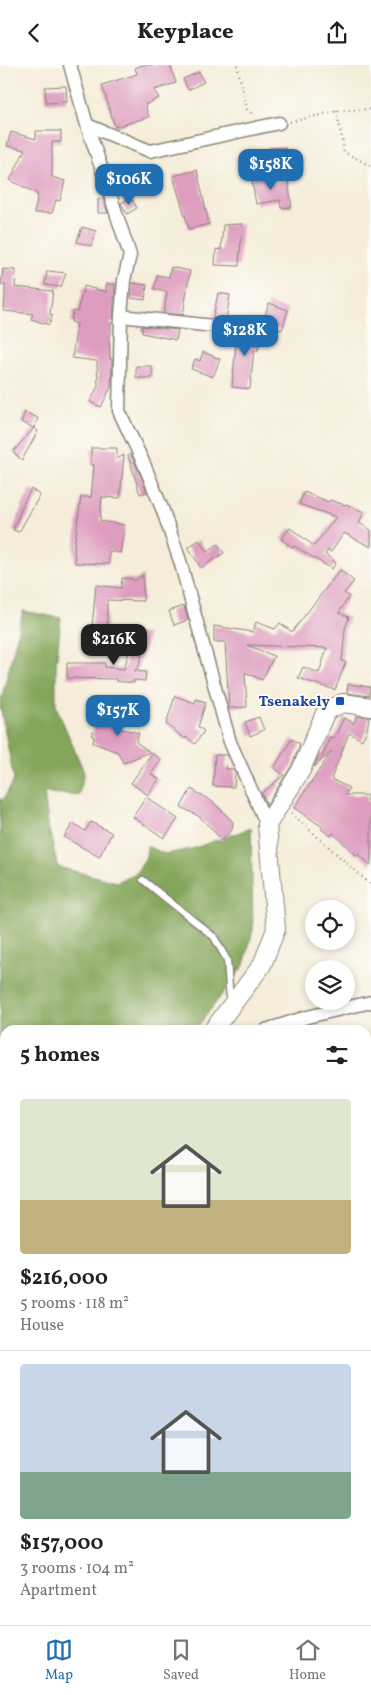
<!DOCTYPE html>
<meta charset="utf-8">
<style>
body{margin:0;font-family:Vollkorn,serif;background:#f6f6f6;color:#222;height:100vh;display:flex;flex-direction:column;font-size:19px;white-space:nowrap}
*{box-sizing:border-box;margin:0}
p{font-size:16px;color:#767676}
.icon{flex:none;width:28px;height:28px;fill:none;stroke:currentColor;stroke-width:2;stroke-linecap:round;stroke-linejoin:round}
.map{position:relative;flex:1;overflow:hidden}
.side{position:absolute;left:0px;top:960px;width:371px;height:600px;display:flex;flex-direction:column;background:#fff;border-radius:15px 15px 0 0;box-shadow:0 2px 8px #0003}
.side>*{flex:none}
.controls{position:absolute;left:305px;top:835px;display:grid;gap:10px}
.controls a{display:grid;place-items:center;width:50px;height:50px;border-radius:50%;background:#fff;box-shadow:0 2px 8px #0003;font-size:25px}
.price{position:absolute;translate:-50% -42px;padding:0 11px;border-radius:10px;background:#1f6fb2;color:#fff;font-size:16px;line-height:32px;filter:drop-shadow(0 1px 2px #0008)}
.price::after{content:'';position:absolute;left:50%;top:30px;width:15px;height:11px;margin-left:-8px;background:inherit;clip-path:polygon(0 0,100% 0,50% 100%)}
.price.active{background:#222;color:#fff}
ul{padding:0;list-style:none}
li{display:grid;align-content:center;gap:10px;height:265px;padding:0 20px}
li+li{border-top:1px solid #e0e0e0}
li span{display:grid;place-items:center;height:155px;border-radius:5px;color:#555}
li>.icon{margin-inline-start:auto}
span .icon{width:90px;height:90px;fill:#fffc;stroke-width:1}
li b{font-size:21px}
h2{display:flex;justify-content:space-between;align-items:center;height:60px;padding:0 20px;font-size:21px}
header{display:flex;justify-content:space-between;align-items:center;height:65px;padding:0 20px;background:#fff;font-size:22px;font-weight:800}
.tabs{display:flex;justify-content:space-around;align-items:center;height:70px;border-top:1px solid #e0e0e0;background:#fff;font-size:14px;color:#767676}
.tabs a{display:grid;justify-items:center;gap:2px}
.tabs .active{color:#1f6fb2}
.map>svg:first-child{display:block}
</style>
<header><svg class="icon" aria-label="back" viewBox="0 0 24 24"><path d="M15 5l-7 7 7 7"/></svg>Keyplace<svg class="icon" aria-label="share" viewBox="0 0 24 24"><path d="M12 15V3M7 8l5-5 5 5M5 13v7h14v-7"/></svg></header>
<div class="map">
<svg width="371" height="1560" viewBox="0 0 371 1560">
<rect width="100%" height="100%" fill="#fdfcf7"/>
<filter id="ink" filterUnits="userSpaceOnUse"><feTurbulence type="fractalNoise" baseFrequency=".02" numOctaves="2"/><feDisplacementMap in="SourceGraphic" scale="10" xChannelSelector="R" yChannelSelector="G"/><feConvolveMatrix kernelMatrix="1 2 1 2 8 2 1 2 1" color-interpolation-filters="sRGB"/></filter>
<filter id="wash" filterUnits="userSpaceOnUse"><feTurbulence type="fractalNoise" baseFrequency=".0096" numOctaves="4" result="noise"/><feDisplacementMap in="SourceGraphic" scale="20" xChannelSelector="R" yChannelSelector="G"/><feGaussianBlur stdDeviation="1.12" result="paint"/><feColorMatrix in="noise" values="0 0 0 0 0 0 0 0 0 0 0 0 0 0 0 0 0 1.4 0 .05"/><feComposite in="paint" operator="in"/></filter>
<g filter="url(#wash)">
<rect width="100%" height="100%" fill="#f5edd9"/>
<path fill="#84a65a" stroke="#50613b" d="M23 546 61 553 56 600V641L84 707 79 730 44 728 49 765 58 802 117 817 136 808 146 792 147 781 165 789 192 784 251 763 253 865 244 900 195 965H5V1225L0 1232V734L3 735 14 715 0 640Z
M371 979V1018L366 1020V980Z
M5 1273V1555H64L59 1560H0V1281Z
M230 1555H275L273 1560H231Z"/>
<g id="blocks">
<path fill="#de9dbf" d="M142 0H170L176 18 154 25 159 33 145 40 149 52 115 62 102 20 137 9 135 3Z
M199 7 204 17 188 25 183 14Z
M66 21 67 37 46 38 45 22Z
M36 66H61V77H52V112L65 116 60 136 56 135 52 148H34L38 130H36V128L10 115 25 85 7 81 11 67 36 74Z
M285 82V96L270 97 269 83Z
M197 105 209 159 189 164 173 111Z
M266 108 268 118 288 116 292 142 281 143 280 135 256 139 251 111Z
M131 133 137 143 127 149 121 138Z
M98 134H103L108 148H98Z
M242 159 239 201 215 200 216 184 221 185 223 160Z
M82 162 96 166 91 181 77 177Z
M171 202 190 206 183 250 164 248 167 227 154 224 157 210 169 212Z
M3 204 16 205 15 222 53 226 50 249 53 250 49 260 31 254 33 249 4 246 5 230V220L1 219Z
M47 206 66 208 61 222 45 220Z
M132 218 147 220 145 235 131 233Z
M106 219H115L113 258H111V269H109L110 294H112L111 322 101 342 90 337 98 321 97 296 72 293 77 259 71 257 73 246 77 247 84 221 106 227Z
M218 228 230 230 226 255 213 253Z
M269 238 288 245 282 265 262 259Z
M142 261 178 265 176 275 142 268Z
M245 262 264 269 257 287 254 285 250 324 232 322 237 268 242 270Z
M203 287 220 294 213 312 191 304 195 294 200 296Z
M136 301H152V313H136Z
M25 347 38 353 34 363 21 357Z
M34 363 38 366 22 395 13 387Z
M91 383H117V394L124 390 120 433 102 432 100 456 125 460 120 488 109 486V499L75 498 74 483 81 432H91L94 400H91Z
M130 389 137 402 147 427 140 429 128 390Z
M31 424 40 430 19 467 13 465 24 437Z
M304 427 329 437 330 435 345 440 346 439 364 447 359 458 371 465V482L344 468 331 487 328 485 325 489 336 498 332 504 294 481 293 483 281 474 290 463 314 481 336 452 299 439Z
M199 475 207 487 218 479 224 488 201 503 188 482Z
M340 505 354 516 344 528 349 531 339 548 349 552 345 564 342 596 346 597 335 625 298 613 303 602 319 608 327 583 247 580 274 591 262 615 245 607 247 642 229 643 225 577H214V561L253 567 256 557 275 564 280 558 292 567Z
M143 510V536L107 535V566H96V562H92L96 520 121 523 122 513 132 514 134 516Z
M184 541 188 555 174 560 169 546Z
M136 568 147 569 146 583H144L138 604H136L135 606 146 607 145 616 134 615V618L116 616V614L67 613V598H105V602L124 604 133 572 135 573Z
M348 619 370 622 369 631 347 628Z
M175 631 195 638 196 634 206 637 198 662 204 666 195 679 186 672 185 674 166 659Z
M111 639 123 644 118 663 139 668 136 677 150 687 123 698 118 687 93 678 94 672 92 671 96 657 103 659Z
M356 651 369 652 367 665 362 675 349 668 331 714 349 723 345 730H367V736L371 737V800L358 789 356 790 333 768 331 771 321 764 323 762 294 743 332 686 314 702 319 689 322 691 330 672 334 673 344 653 354 658Z
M259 652 264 665 250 671 245 657Z
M292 674 300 679 292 700 267 740 262 728 284 710 274 703Z
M152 688 161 695 151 709 159 714 148 730 131 718Z
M215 690H227L226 704H233L235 708 234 722 213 721Z
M191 724 213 737 233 757 232 765 222 775 200 752 181 742Z
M146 732 178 754 164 773 133 752Z
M91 757 112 768 99 792 64 772 73 758 85 766Z"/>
</g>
</g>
<g filter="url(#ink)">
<use href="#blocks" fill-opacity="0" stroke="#88847a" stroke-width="1"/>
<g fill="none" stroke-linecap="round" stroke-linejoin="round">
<g stroke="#88847a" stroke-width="9">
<path id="lane" d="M143 815 214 872 227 895 230 935"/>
</g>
<g stroke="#88847a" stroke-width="15">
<path id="street" d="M70 0 87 60 130 190 124 215 121 251 119 346 144 399 163 446 180 496 230 677 267 760
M87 60 150 86 279 58
M121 251 223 262
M266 965 307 952 371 937"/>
</g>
<g stroke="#88847a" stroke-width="20">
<path id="secondary" d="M213 965 262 900 276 864 267 760 301 705 326 646 343 638 371 642
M0 1254 5 1245
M0 1331 5 1328
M10 1560 12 1555"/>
</g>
<path stroke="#88847a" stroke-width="2.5" stroke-dasharray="1 4" stroke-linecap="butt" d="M237 0 247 44 254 51
M337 46 344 87 371 101
M290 57 337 46 371 44
M291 748 371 820
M366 1090 371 1092
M366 1128 371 1106
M366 1160 371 1183
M366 1421 371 1406"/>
<use href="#lane" stroke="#fff" stroke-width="6"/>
<use href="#street" stroke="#fff" stroke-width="12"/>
<use href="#secondary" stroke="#fff" stroke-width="18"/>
</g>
</g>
<rect fill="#1a4fb4" stroke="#fdfcf7" stroke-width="2" x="335" y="631" width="10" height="10" rx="2.5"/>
<g text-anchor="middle" stroke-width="4" stroke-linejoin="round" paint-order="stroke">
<g font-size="15" font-weight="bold" fill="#164399" stroke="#fdfcf7" text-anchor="end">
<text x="330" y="641">Tsenakely</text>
</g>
</g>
</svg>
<div class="controls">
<a><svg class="icon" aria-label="locate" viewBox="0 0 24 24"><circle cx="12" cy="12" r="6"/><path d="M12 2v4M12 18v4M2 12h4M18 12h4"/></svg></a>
<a><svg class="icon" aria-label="layers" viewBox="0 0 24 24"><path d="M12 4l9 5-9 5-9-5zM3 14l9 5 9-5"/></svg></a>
</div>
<b class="price" style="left:271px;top:126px">$158K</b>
<b class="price" style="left:129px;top:141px">$106K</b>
<b class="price" style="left:245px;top:292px">$128K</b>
<b class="price active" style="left:114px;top:601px">$216K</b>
<b class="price" style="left:118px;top:672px">$157K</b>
<section class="side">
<h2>5 homes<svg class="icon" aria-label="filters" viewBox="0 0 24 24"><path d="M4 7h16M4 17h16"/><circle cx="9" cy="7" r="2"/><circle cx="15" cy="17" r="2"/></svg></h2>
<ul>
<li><span style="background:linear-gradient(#dfe7d0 65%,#c2b280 0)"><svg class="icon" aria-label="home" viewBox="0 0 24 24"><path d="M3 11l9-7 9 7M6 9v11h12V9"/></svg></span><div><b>$216,000</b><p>5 rooms · 118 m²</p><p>House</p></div></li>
<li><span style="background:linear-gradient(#c9d6e8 70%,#7fa58c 0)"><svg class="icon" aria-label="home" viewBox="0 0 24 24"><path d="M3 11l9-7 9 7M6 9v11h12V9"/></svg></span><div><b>$157,000</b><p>3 rooms · 104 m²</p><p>Apartment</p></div></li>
</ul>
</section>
</div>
<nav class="tabs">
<a class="active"><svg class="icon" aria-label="map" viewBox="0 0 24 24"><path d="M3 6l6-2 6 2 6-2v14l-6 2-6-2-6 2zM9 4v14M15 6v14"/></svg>Map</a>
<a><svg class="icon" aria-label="saved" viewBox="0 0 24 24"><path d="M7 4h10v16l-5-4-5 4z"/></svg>Saved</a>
<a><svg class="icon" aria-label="home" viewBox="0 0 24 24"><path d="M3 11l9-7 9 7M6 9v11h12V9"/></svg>Home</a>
</nav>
